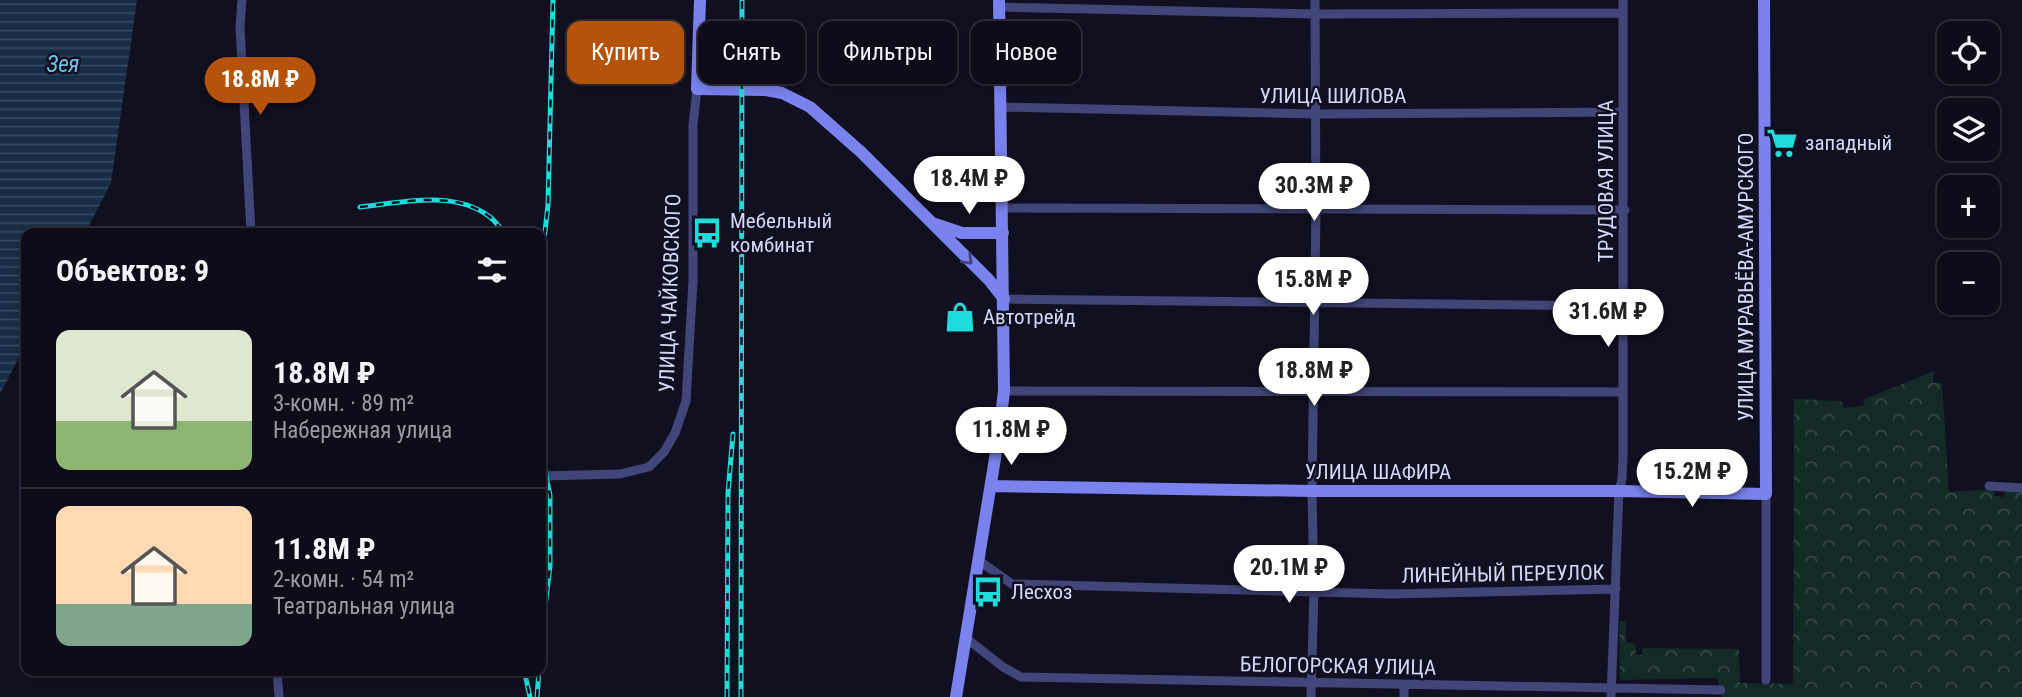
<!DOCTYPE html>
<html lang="ru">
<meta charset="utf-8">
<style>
body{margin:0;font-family:"Roboto Condensed",sans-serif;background:#1b1a25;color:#f1f3f6;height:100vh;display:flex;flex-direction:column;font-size:26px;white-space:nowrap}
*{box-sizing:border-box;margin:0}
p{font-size:23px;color:#9a9ba2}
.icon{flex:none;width:38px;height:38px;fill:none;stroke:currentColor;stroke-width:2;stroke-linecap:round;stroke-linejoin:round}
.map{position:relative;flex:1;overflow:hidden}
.panel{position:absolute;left:21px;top:228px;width:525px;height:448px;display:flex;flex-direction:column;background:#0d0c18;border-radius:14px;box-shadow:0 4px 10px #0003,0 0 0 2px #2d2c37}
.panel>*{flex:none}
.top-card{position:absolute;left:567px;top:21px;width:665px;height:63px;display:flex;gap:14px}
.tools{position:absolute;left:1937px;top:21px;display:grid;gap:14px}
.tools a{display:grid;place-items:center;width:63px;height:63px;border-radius:14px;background:#0d0c18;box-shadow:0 4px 10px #0003,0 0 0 2px #2d2c37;font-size:35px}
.price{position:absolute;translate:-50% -60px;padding:0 16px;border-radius:24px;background:#fff;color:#222;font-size:23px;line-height:46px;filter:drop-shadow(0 2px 4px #0008)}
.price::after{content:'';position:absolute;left:50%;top:42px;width:21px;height:16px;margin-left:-10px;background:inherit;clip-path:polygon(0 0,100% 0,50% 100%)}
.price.on{background:#b45309;color:#fff}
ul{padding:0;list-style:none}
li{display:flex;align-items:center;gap:21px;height:175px;padding:0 35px}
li+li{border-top:2px solid #2d2c37}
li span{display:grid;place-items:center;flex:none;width:196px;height:140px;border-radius:14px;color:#555}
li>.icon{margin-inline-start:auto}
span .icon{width:84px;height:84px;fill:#fffc;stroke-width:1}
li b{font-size:30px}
h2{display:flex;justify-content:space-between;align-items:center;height:84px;padding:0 35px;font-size:30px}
.chip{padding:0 24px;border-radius:14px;background:#0d0c18;box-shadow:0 4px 10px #0003,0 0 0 2px #2d2c37;font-size:24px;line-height:63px}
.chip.on{background:#b45309;color:#fff}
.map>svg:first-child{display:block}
</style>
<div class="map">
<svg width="2022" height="697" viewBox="0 0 2022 697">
<defs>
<pattern id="forest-crowns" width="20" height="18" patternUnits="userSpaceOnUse" patternTransform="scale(1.75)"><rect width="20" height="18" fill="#142a27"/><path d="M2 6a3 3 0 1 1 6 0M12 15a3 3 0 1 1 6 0" fill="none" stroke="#354847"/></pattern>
<pattern id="water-rules" width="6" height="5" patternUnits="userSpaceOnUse" patternTransform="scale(1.75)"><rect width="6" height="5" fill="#162d45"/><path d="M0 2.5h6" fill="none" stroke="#374b61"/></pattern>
</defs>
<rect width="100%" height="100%" fill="#111020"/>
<path fill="url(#forest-crowns)" d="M1934 371 1933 383H1942L1949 492 1994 489 1995 496 2004 497 2005 490 2022 491V697H1722L1717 678 1620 680 1619 621H1626V642L1635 644 1636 655H1642V648L1739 649 1740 683 1790 684 1793 682 1794 399 1841 401 1844 408 1863 406 1865 399Z"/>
<path fill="url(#water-rules)" d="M0 0H137L111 183 85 233H26V344L0 394Z"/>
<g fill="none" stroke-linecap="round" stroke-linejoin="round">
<path stroke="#424579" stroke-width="9" d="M242 0 240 27 251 233
M999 7 1315 14 1623 13
M1000 107 1315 114 1623 112
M1003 208 1625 210
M1004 299 1623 306
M1004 391 1623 392
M541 476 620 474 649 467 664 452 675 433 686 401 693 281V124L697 89
M1989 486 2022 488
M1766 494V680
M978 560 1012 584 1391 594 1616 589
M966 638 1003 667 1021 677 1721 690
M277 670 279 697
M1311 697 1314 591 1312 491 1316 209 1315 0
M1404 697V685
M1611 697 1619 491 1622 479 1623 458V0"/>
<path stroke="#7982ed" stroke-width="12" d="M700 0 697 89 766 90 782 93 810 107 861 152 989 280 1004 299
M935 224 962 233H1003
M991 486 1312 491H1619L1766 494 1764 0
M956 697 999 434 1004 391 999 0"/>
<g stroke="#1edcdc" stroke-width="5">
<path id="rail" d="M360 207C400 203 454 189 490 217 495 221 500 228 505 233
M541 267 548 205 553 0
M541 395 546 476 550 495V566L541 640
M524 670 530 697
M537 697 539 670
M727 697 728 493 733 434
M741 697 742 0"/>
</g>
<use href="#rail" stroke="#111020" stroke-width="2.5" stroke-dasharray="8" stroke-linecap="butt"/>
</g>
<defs><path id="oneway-chevron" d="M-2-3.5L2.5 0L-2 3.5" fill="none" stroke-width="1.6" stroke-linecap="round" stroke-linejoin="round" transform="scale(1.75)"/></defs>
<use stroke="#40437c" href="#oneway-chevron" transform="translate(968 260) rotate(44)"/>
<defs>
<g id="supermarket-bare" transform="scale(2.415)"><path d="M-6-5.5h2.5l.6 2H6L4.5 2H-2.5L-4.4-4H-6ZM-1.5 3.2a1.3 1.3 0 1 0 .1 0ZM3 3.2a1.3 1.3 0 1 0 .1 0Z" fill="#1edcdc" stroke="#111020" stroke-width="2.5" paint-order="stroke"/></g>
<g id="bus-bare" transform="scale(2.415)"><path d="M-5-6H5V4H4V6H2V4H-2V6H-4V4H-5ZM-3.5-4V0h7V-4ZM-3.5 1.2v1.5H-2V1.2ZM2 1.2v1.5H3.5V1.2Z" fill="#1edcdc" stroke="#111020" stroke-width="2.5" paint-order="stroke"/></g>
<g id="shop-bare" transform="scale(2.415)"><path d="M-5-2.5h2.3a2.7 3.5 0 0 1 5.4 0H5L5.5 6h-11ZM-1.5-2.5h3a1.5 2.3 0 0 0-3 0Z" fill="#1edcdc" stroke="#111020" stroke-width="2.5" paint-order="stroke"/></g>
</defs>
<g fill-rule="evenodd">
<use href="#supermarket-bare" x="1782" y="143"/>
<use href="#bus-bare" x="707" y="233"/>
<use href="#shop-bare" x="960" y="317"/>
<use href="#bus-bare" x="988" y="592"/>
</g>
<g text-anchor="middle" stroke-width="5" stroke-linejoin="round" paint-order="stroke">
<g font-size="21" fill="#d6d6f9" stroke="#111020">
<text x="1333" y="103">УЛИЦА ШИЛОВА</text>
<text transform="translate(1606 181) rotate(-90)" y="7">ТРУДОВАЯ УЛИЦА</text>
<text transform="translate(1746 277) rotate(-90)" y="7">УЛИЦА МУРАВЬЁВА-АМУРСКОГО</text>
<text transform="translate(670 293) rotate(-88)" y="7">УЛИЦА ЧАЙКОВСКОГО</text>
<text x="1378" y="479">УЛИЦА ШАФИРА</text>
<text transform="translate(1503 574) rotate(-1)" y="7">ЛИНЕЙНЫЙ ПЕРЕУЛОК</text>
<text transform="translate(1338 666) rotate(1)" y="7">БЕЛОГОРСКАЯ УЛИЦА</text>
</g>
<g font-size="21" fill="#d6d6f9" stroke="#111020" text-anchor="start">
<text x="1805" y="150">западный</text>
<text x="730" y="228">Мебельный<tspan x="730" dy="24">комбинат</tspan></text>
<text x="983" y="324">Автотрейд</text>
<text x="1011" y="599">Лесхоз</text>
</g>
<g font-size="23" font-style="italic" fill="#71bfeb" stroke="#111020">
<text x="63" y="72">Зея</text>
</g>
</g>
</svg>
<div class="tools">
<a><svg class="icon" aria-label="locate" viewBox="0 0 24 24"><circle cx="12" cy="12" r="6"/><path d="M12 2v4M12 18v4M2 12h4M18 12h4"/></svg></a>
<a><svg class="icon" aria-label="layers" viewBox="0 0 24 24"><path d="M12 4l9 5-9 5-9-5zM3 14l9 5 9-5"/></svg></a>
<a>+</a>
<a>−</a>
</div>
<b class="price on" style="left:260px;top:117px">18.8M ₽</b>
<b class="price" style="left:969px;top:216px">18.4M ₽</b>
<b class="price" style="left:1314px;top:223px">30.3M ₽</b>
<b class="price" style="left:1313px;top:317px">15.8M ₽</b>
<b class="price" style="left:1608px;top:349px">31.6M ₽</b>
<b class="price" style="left:1314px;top:408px">18.8M ₽</b>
<b class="price" style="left:1011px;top:467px">11.8M ₽</b>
<b class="price" style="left:1692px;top:509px">15.2M ₽</b>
<b class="price" style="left:1289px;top:605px">20.1M ₽</b>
<div class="top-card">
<a class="chip on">Купить</a>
<a class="chip">Снять</a>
<a class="chip">Фильтры</a>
<a class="chip">Новое</a>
</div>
<section class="panel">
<h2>Объектов: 9<svg class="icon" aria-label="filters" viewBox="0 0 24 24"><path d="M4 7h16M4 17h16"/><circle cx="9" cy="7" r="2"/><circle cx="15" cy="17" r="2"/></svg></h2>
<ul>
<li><span style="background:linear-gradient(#dfe7d0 65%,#8fb573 0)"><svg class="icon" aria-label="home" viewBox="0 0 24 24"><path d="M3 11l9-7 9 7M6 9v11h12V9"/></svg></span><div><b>18.8M ₽</b><p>3-комн. · 89 m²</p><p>Набережная улица</p></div></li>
<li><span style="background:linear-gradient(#ffd9b3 70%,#7fa58c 0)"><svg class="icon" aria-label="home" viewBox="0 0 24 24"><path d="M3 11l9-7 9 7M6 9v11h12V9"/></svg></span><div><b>11.8M ₽</b><p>2-комн. · 54 m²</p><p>Театральная улица</p></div></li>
</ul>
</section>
</div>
